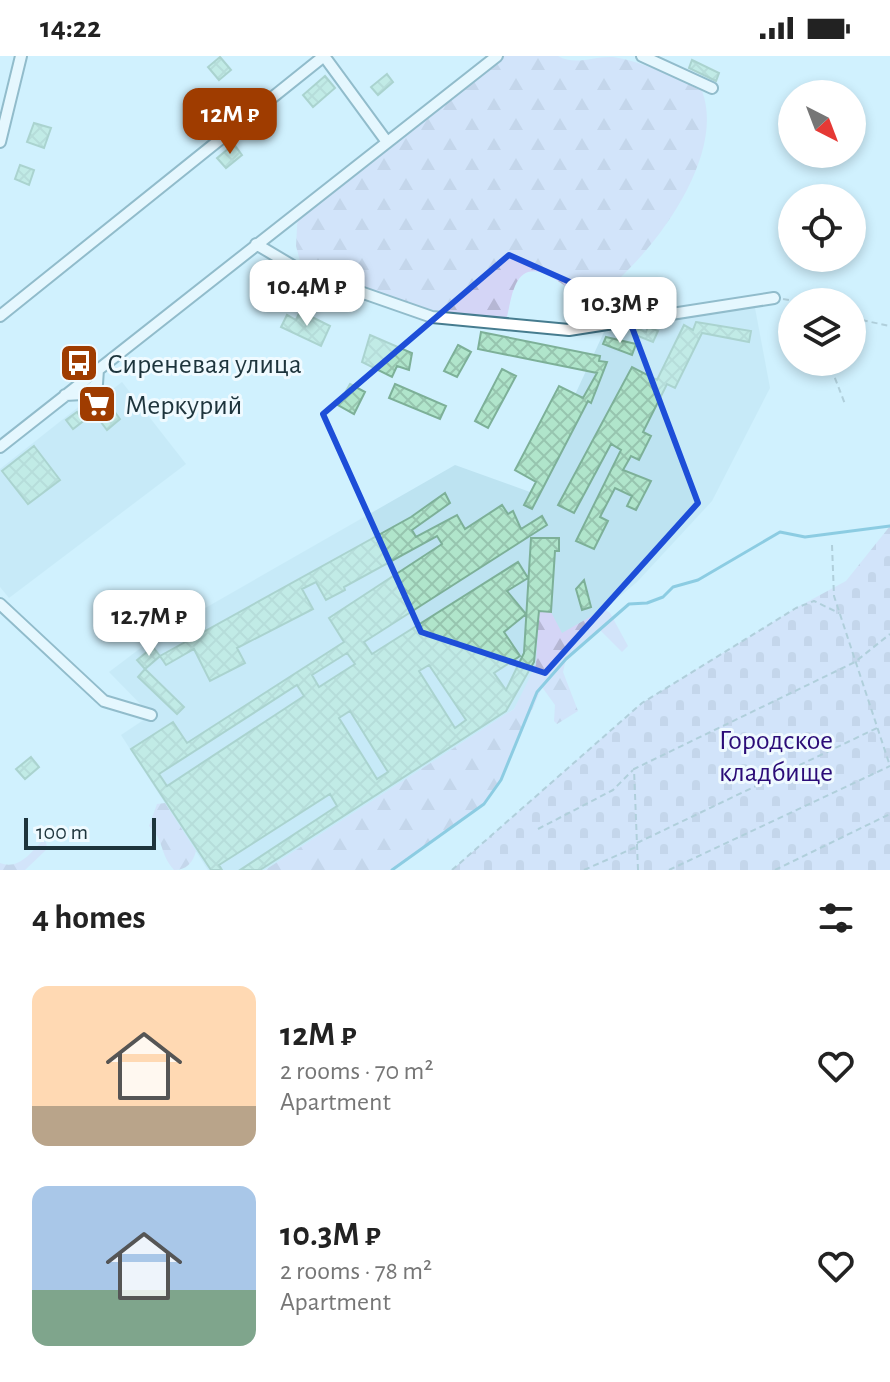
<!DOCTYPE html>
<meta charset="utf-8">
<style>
body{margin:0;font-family:"Alegreya Sans",sans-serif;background:#f2f2f2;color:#222;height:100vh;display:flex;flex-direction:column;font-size:30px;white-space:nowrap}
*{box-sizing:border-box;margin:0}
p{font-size:26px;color:#767676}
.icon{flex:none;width:44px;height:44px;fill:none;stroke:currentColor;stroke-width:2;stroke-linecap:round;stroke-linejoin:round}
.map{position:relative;height:814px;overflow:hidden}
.side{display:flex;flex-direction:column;background:#fff;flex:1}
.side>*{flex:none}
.needle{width:52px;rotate:138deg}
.controls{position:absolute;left:778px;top:24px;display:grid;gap:16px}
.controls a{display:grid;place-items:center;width:88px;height:88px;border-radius:50%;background:#fff;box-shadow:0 4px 12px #0003;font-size:40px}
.scale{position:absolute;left:24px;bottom:20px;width:132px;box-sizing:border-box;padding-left:8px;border:4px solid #1d343c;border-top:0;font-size:22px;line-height:28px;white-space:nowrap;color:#1d343c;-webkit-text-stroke:6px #effaff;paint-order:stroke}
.price{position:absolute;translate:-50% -68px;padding:0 18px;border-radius:16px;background:#fff;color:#222;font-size:26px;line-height:52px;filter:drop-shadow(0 2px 4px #0008)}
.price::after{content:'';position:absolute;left:50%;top:48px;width:24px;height:18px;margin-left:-12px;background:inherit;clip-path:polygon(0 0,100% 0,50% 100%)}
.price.current{background:#9f3c00;color:#fff}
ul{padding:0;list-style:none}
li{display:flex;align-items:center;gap:24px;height:200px;padding:0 32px}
li span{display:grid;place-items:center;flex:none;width:224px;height:160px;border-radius:16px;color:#555}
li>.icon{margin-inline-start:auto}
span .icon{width:96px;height:96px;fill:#fffc;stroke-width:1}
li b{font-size:34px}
h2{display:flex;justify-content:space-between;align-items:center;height:96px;padding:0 32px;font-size:34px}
.status{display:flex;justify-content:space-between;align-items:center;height:56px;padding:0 40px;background:#fff;direction:ltr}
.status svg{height:22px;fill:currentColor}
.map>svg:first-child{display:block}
</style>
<div class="status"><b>14:22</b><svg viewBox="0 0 49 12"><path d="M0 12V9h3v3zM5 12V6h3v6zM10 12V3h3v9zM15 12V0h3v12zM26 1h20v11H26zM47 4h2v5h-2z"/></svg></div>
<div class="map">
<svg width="890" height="814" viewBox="0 0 890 814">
<defs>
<pattern id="forest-firs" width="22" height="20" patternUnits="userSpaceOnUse" patternTransform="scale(2)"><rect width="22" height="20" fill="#d4d5f6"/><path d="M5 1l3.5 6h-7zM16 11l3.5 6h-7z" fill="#b6b7d4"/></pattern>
<pattern id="cemetery-stones" width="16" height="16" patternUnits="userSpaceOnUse" patternTransform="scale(2)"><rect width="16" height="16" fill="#d4d5f6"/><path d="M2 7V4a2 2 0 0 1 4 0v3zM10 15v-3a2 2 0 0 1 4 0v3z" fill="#b6b7d4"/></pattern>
<pattern id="building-cross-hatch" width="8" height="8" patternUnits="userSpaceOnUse" patternTransform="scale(2)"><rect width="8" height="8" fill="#b0e5cb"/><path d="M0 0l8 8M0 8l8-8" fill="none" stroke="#97c5af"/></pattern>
</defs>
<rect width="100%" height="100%" fill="#d0f1fe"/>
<path fill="#bde3f1" d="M755 252 770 332 712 445 637 526 542 605 514 653 265 814H208L121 679 151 659 109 616 158 579 455 409 530 436 604 276Z
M122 326 186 408 9 542 0 531V413L81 349 89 351Z"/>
<path fill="url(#forest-firs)" d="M497 0H558C575 10 594 0 613 1 645 6 673 21 702 35 728 103 645 210 591 245 569 239 532 192 515 230 510 241 509 256 505 268L432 261 303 216 296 190 298 155Z
M604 553 610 557 628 590 622 596 600 574 566 603 563 616 578 655 557 668 554 665 555 649 542 631 501 724 484 748 392 814H265L514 653 536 609 539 555 551 556 562 577Z
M165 747 196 795C193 807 186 814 174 814 159 797 165 785 149 770L157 748Z
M42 785 46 786 47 793 25 814H0V807C18 814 30 798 42 785Z"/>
<path fill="url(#cemetery-stones)" d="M890 470V814H452L642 647 796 552 846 525Z"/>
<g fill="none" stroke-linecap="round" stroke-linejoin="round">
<path stroke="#3aa1c2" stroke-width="3" d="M392 814 484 748 501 724 537 636 566 603 629 548 647 547 663 541 673 531 698 524 780 476 805 481 890 470"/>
</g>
<path fill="url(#building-cross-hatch)" stroke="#7db098" stroke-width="2" fill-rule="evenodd" d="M220 1 231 14 219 24 208 11Z
M692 4 719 17 716 25 689 12Z
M387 18 393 26 378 39 371 31Z
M325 20 335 32 313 51 303 39Z
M34 67 51 72 44 92 27 86Z
M234 88 242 99 226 112 217 102Z
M20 109 34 114 29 129 15 123Z
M300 255 330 270 321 290 281 271 287 259 296 264Z
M696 266 751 275 749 286 702 277 675 332 667 328 643 376 651 380 639 404 631 400 623 414 651 425 636 454 627 450 632 440 615 432 600 461 608 465 594 493 576 485 621 394 611 388 574 457 558 449 632 311 657 324 684 269 693 274Z
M648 271 658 275 653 286 633 278 636 272 646 276Z
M481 276 600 300 599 305 607 306 591 347 588 345 532 453 524 449 536 426 515 414 559 330 583 342 597 317 478 293Z
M370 279 412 297 409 314 397 310 392 321 362 306Z
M606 281 636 288 632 299 603 288Z
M458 289 471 296 457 321 444 315Z
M502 313 516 320 488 372 475 365Z
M350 328 365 336 354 358 338 349Z
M395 328 446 350 440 363 389 342Z
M103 340 120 363 107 374 94 357 73 373 66 364 77 356 79 359Z
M34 390 60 424 28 448 2 415Z
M445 437 450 447 412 474 416 481 457 459 465 473 502 449 508 458 513 455 521 473 542 460 547 469 364 586 372 598 518 506 528 522 507 535 526 558 504 576 520 600 494 617 506 634 524 597 531 482H559V495H555L551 556 539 555 534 606 506 655 260 814H240L337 750 330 738 219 809 222 814H211L131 693 173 666 187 687 344 586 329 562 442 488 437 480 344 531 345 534 326 544 316 526 302 533 313 553 237 592 245 607 210 625 194 593 166 609 160 600 411 461ZM347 597 355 608 319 631 312 619ZM429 609 466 664 455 672 419 615ZM297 629 304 640 167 730 159 718ZM350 655 388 716 377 723 339 662Z
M584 524 591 551 582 554 576 533Z
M153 591 160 600 145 613 137 604Z
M145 613 184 651 177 658 138 621Z
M31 701 39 711 25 723 16 713Z"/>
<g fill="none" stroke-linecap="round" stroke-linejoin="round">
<g stroke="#467c8f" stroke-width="14">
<path id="minor" d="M324 0 387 86
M642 0 712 32
M0 86 21 0
M256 188 303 216 432 261 569 274 774 242
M0 260 324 0
M65 339 83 338 97 328 98 313
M0 391 497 0
M0 548 104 645 151 659"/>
</g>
<path stroke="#8aa7b2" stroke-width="2" stroke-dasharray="6 4" stroke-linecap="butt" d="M783 243 801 246
M852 262 890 270
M823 306 833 317 845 348
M832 489 834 540 890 710
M538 773 613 734 633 714
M637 787 877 672
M452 814 642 647 796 552 814 545 839 557
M584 814 636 791
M638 814 634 713 855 606 890 578
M669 814 890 710
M775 814 890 758"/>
<use href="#minor" stroke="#fff" stroke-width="10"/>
</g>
<path d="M0 0H890V814H0ZM509 199 624 250 698 447 545 617 421 576 323 358Z" fill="#d0f1fe" fill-opacity=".55" fill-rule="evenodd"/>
<path fill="none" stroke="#1d4ed8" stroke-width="6" stroke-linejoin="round" d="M509 199 624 250 698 447 545 617 421 576 323 358Z"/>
<defs>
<g id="bus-square" transform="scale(2)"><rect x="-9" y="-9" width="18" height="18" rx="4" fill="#9f3c00" stroke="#effaff"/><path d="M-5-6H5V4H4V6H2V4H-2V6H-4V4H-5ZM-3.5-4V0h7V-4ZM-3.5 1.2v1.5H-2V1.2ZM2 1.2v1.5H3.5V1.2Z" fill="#fff"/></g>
<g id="supermarket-square" transform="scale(2)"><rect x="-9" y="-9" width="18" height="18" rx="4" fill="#9f3c00" stroke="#effaff"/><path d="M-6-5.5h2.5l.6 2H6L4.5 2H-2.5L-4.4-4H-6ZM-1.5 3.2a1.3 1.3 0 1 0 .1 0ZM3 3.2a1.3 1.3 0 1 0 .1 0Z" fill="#fff"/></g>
</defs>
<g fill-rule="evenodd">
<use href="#bus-square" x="79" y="307"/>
<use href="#supermarket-square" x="97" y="348"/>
</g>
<g text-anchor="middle" stroke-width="6" stroke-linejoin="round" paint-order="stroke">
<g font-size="28" fill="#1d343c" stroke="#effaff" text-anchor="start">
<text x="107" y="317">Сиреневая улица</text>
<text x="125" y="358">Меркурий</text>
</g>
<g font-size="28" fill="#2b0c78" stroke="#effaff">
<text x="776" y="693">Городское<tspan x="776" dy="32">кладбище</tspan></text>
</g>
</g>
</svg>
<div class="controls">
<a><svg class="needle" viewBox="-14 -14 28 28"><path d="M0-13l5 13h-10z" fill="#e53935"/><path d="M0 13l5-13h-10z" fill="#767676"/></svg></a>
<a><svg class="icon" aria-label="locate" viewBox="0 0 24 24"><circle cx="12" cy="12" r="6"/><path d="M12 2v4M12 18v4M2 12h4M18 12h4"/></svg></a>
<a><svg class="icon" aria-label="layers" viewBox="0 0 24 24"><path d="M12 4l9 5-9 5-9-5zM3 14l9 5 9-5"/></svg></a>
</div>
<div class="scale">100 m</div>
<b class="price current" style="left:230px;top:100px">12M ₽</b>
<b class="price" style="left:307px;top:272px">10.4M ₽</b>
<b class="price" style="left:620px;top:289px">10.3M ₽</b>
<b class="price" style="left:149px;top:602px">12.7M ₽</b>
</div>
<section class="side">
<h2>4 homes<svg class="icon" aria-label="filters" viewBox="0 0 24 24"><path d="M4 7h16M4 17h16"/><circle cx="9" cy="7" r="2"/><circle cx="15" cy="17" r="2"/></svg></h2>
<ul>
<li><span style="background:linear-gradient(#ffd9b3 75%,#b9a48a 0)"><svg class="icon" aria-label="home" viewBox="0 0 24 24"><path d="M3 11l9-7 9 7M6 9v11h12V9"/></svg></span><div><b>12M ₽</b><p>2 rooms · 70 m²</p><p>Apartment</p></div><svg class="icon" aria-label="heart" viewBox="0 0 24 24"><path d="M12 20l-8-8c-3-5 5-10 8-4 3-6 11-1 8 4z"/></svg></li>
<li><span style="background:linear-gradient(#a9c7e8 65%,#7fa58c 0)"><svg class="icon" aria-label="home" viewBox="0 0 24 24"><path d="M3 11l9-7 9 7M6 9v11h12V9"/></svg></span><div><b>10.3M ₽</b><p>2 rooms · 78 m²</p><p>Apartment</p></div><svg class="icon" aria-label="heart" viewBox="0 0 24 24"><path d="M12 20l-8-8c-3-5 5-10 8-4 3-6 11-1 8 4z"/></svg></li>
</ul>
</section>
